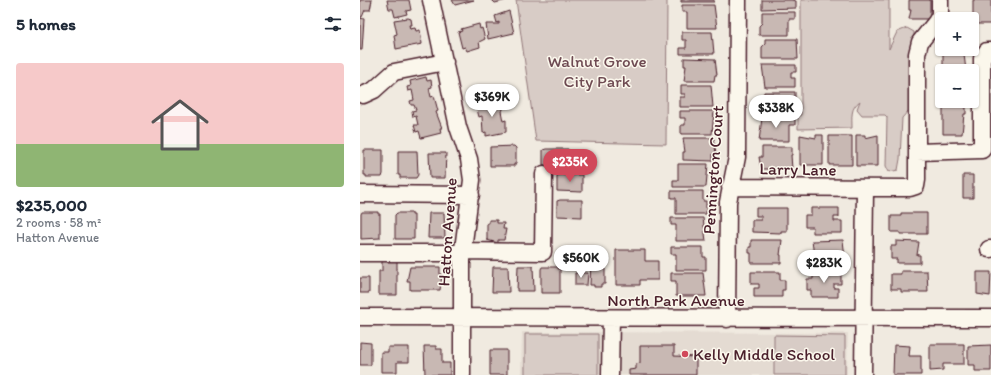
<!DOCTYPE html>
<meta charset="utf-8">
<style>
body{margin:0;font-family:Itim,sans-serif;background:#f2f2f3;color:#1f2937;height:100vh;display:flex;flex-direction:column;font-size:15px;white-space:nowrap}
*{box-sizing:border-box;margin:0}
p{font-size:13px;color:#747a83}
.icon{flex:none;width:22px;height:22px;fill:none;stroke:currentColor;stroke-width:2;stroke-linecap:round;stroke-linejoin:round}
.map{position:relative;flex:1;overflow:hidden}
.drawer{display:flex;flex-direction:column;background:#fff;width:360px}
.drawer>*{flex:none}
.buttons{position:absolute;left:575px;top:12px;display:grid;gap:8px}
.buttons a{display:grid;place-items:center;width:44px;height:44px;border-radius:4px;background:#fff;box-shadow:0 1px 3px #0004;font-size:20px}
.price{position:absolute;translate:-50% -34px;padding:0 9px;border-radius:14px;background:#fff;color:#222;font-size:13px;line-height:26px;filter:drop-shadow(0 1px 2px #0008)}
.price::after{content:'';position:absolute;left:50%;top:24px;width:12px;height:9px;margin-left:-6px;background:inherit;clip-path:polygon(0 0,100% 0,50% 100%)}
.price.active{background:#d1495b;color:#fff}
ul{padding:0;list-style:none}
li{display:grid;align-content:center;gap:8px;height:212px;padding:0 16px}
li+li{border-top:1px solid #e0e1e3}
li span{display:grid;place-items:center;height:124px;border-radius:4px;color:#555}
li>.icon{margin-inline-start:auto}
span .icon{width:72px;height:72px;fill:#fffc;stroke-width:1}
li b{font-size:17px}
h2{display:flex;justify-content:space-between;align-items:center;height:48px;padding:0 16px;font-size:17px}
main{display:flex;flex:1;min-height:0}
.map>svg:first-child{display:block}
</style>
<main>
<section class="drawer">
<h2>5 homes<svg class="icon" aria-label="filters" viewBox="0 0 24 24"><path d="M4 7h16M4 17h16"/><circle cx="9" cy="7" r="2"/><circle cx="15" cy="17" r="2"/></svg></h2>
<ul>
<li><span style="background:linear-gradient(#f6c9c9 65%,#8fb573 0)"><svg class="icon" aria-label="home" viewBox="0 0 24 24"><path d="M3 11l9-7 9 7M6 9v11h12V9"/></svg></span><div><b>$235,000</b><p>2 rooms · 58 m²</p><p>Hatton Avenue</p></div></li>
</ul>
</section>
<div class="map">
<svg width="631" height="375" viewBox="0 0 631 375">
<rect width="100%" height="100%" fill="#f0eae0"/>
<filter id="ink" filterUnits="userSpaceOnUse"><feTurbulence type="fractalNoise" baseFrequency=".025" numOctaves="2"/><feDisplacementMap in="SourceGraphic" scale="8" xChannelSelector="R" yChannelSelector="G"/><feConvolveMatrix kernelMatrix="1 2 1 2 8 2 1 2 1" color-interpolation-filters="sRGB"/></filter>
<g filter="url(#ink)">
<path fill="#e4dbd2" d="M162 332 488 333 487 375H161Z"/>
<path fill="#d8ccc6" stroke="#917678" d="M156 0H307L306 144 176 141Z
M441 0H529V49L537 32 547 28 554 32 552 102 549 110 542 118 540 159 538 170 529 172 526 166 527 117 525 115H502L497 109 500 101C490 108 492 117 492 128L438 129V116L441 115Z
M165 334H238V375H165Z
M414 335 485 336V375H414Z"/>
<path fill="#c8b8b3" stroke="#4a1f2b" d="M0 0H12L10 10H5L2 17H0Z
M27 0H49L51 10 46 11 47 14 35 17 33 9H29Z
M92 0H114L95 5Z
M132 0H147L135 3Z
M321 0H354V2H321Z
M402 0H431L436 1V8L402 9Z
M549 0H570V19H549L551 10H549Z
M613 0H631V24H613Z
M322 5H354L357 28H327V12H322Z
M149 11 154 33 128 39 126 24H139V22L137 23 135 16Z
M402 12H435V19H429V35H399V26L402 23Z
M0 18 4 19 2 50H0Z
M48 18 51 19 52 25H49L50 29 55 28 56 31 60 30 62 44 36 49 34 35 37 34 34 20Z
M119 24 120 29 122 28 125 39 119 42 120 47 107 51 105 47 102 48 98 32 102 31 101 29Z
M322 32H352L354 54H320V48H326V40H322Z
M405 39H437L438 59H402V47L405 44Z
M583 49H606V54H604L606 71H583Z
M324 58 355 59 357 75H355L354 81H324L326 66H324Z
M402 65H436V72H431V78H435V87H405Z
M66 77 67 81 71 80 72 87 69 88 71 97 74 96 78 111 76 112 82 128H80L81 133 61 138 59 131 56 132 54 125H58L56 116 53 117 52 111 56 110 54 105H51L50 101 54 100 52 90 48 91 47 87 51 86 50 81Z
M321 85H351L353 107H320V97H325V94H321Z
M404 92H435V101H431V107H436V114H402Z
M137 100 139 106 142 105 143 110 141 111 143 121 146 120V132L126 136V132L123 133 122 116 119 117 117 109 121 108 120 104Z
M583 101H606L604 102V107H606V114H604L602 134H583Z
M320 111H354L352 134H321V125H325V118H320Z
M402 118H435V125H429V141H399Z
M440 135 456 138V135H463V165H440Z
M496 135H505V138L518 135V166H496Z
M469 136H492V165H469Z
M323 138H354L356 154H353V161L323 160V152H325Z
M154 146 156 148V164H154V166H130V147Z
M402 147H432V155H431L432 169H401L399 157H402Z
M186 149H208V166L183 165V150Z
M4 150H23V174L22 177H6V175H4Z
M38 151H57L58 175 56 178H40V175H38Z
M69 153H86L85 178H70Z
M318 164H348L346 187H313V180H318Z
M200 175H222V192L197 191V176Z
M603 175H613V198H603Z
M311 191H343V201H346V214H316V198H311Z
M200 200H222V217L197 216V201Z
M396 208H427V231H421V233L392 232V220H401V216H396Z
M451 208H479V217H474V221H482V233H453V227H445V215H451Z
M2 212H18V214H20V238L1 239V214Z
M37 213H52V215H54V239H35V215Z
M69 213H84L85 238H68Z
M541 213H567V234H540V232H531V216H541Z
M311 218H343L346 241H316V225H311Z
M129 220H137V223H144L143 229H146L144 240H138V243L127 240V223H129Z
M391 240H422L420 255H421V263H391V253H389V247H391Z
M483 240 485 258H482V262H452V255H454L452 241Z
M536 241 559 242 557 255H560V263H537V259H531V246H536Z
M311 247H343V257H346V270H316V254H311Z
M256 250H285V261H298V280H280V285H256Z
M22 261H37V295H19V271H22Z
M231 261H245V284H241V287H234V285H230Z
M158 266H173L174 291H157Z
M50 267H80V275H82L80 290H50V281H47Z
M133 267H148L149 292H132Z
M182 267H198V269H200V293H181V269Z
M541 271H567L568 292H541V289H531V274H541Z
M391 272H420V280H425V290H422V297H394V288H399V284H391Z
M453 272H481V284H474V288H478V297H451V290H447V279H453Z
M617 272H631L630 296 617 294Z
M215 273H228L227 285H215Z
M311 273H343L346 296H316V281H311Z
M0 278H9V293H0Z
M0 342 11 343V365H0Z
M570 344H604V364H583V370L570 371Z
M534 345 550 346 549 356H561V375H533Z
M631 345V371H615V365H608V346Z
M64 346H76V349H82V363H90V375H65Z
M280 346H314V356L336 357V375H269V370L276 369V364L280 363Z
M28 347H49V362H37V372H21V352H28Z
M130 350H147V375H130Z"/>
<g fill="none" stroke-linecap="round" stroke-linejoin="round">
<g stroke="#4a1f2b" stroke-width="19">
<path id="minor" d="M71 0 98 127 109 159 112 180 102 257V375
M3 95 14 90 34 72 85 62
M557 152 622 150V58L627 51H631
M370 187 550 188 556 186 557 180V54L560 42 576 22 580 15V0
M0 194 111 195
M629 249H631
M102 251 183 252 184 174
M0 253H102
M0 317 631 318
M367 319 368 202 377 157 378 0
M250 375 251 318
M503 375 505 189"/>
</g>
<use href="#minor" stroke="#fbf7ec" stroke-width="16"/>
</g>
</g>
<circle fill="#d1495b" stroke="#fbf7ec" stroke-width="1.5" cx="325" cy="354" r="4"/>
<g text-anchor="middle" stroke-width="3" stroke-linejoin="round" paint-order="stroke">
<g font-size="17" fill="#6e4a52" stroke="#fbf7ec">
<text x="237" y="67">Walnut Grove<tspan x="237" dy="20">City Park</tspan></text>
</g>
<g font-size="17" fill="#4a1f2b" stroke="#fbf7ec">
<text transform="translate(438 169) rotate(1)" y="6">Larry Lane</text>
<text transform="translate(353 170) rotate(-86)" y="6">Pennington Court</text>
<text transform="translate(87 232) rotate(-86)" y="6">Hatton Avenue</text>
<text x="316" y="306">North Park Avenue</text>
</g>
<g font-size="17" fill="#4a1f2b" stroke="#fbf7ec" text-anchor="start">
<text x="333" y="360">Kelly Middle School</text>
</g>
</g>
</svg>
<div class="buttons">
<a>+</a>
<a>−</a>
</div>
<b class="price" style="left:132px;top:118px">$369K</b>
<b class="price" style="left:416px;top:129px">$338K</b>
<b class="price active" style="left:210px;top:183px">$235K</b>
<b class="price" style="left:221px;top:279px">$560K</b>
<b class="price" style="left:464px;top:284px">$283K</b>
</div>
</main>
